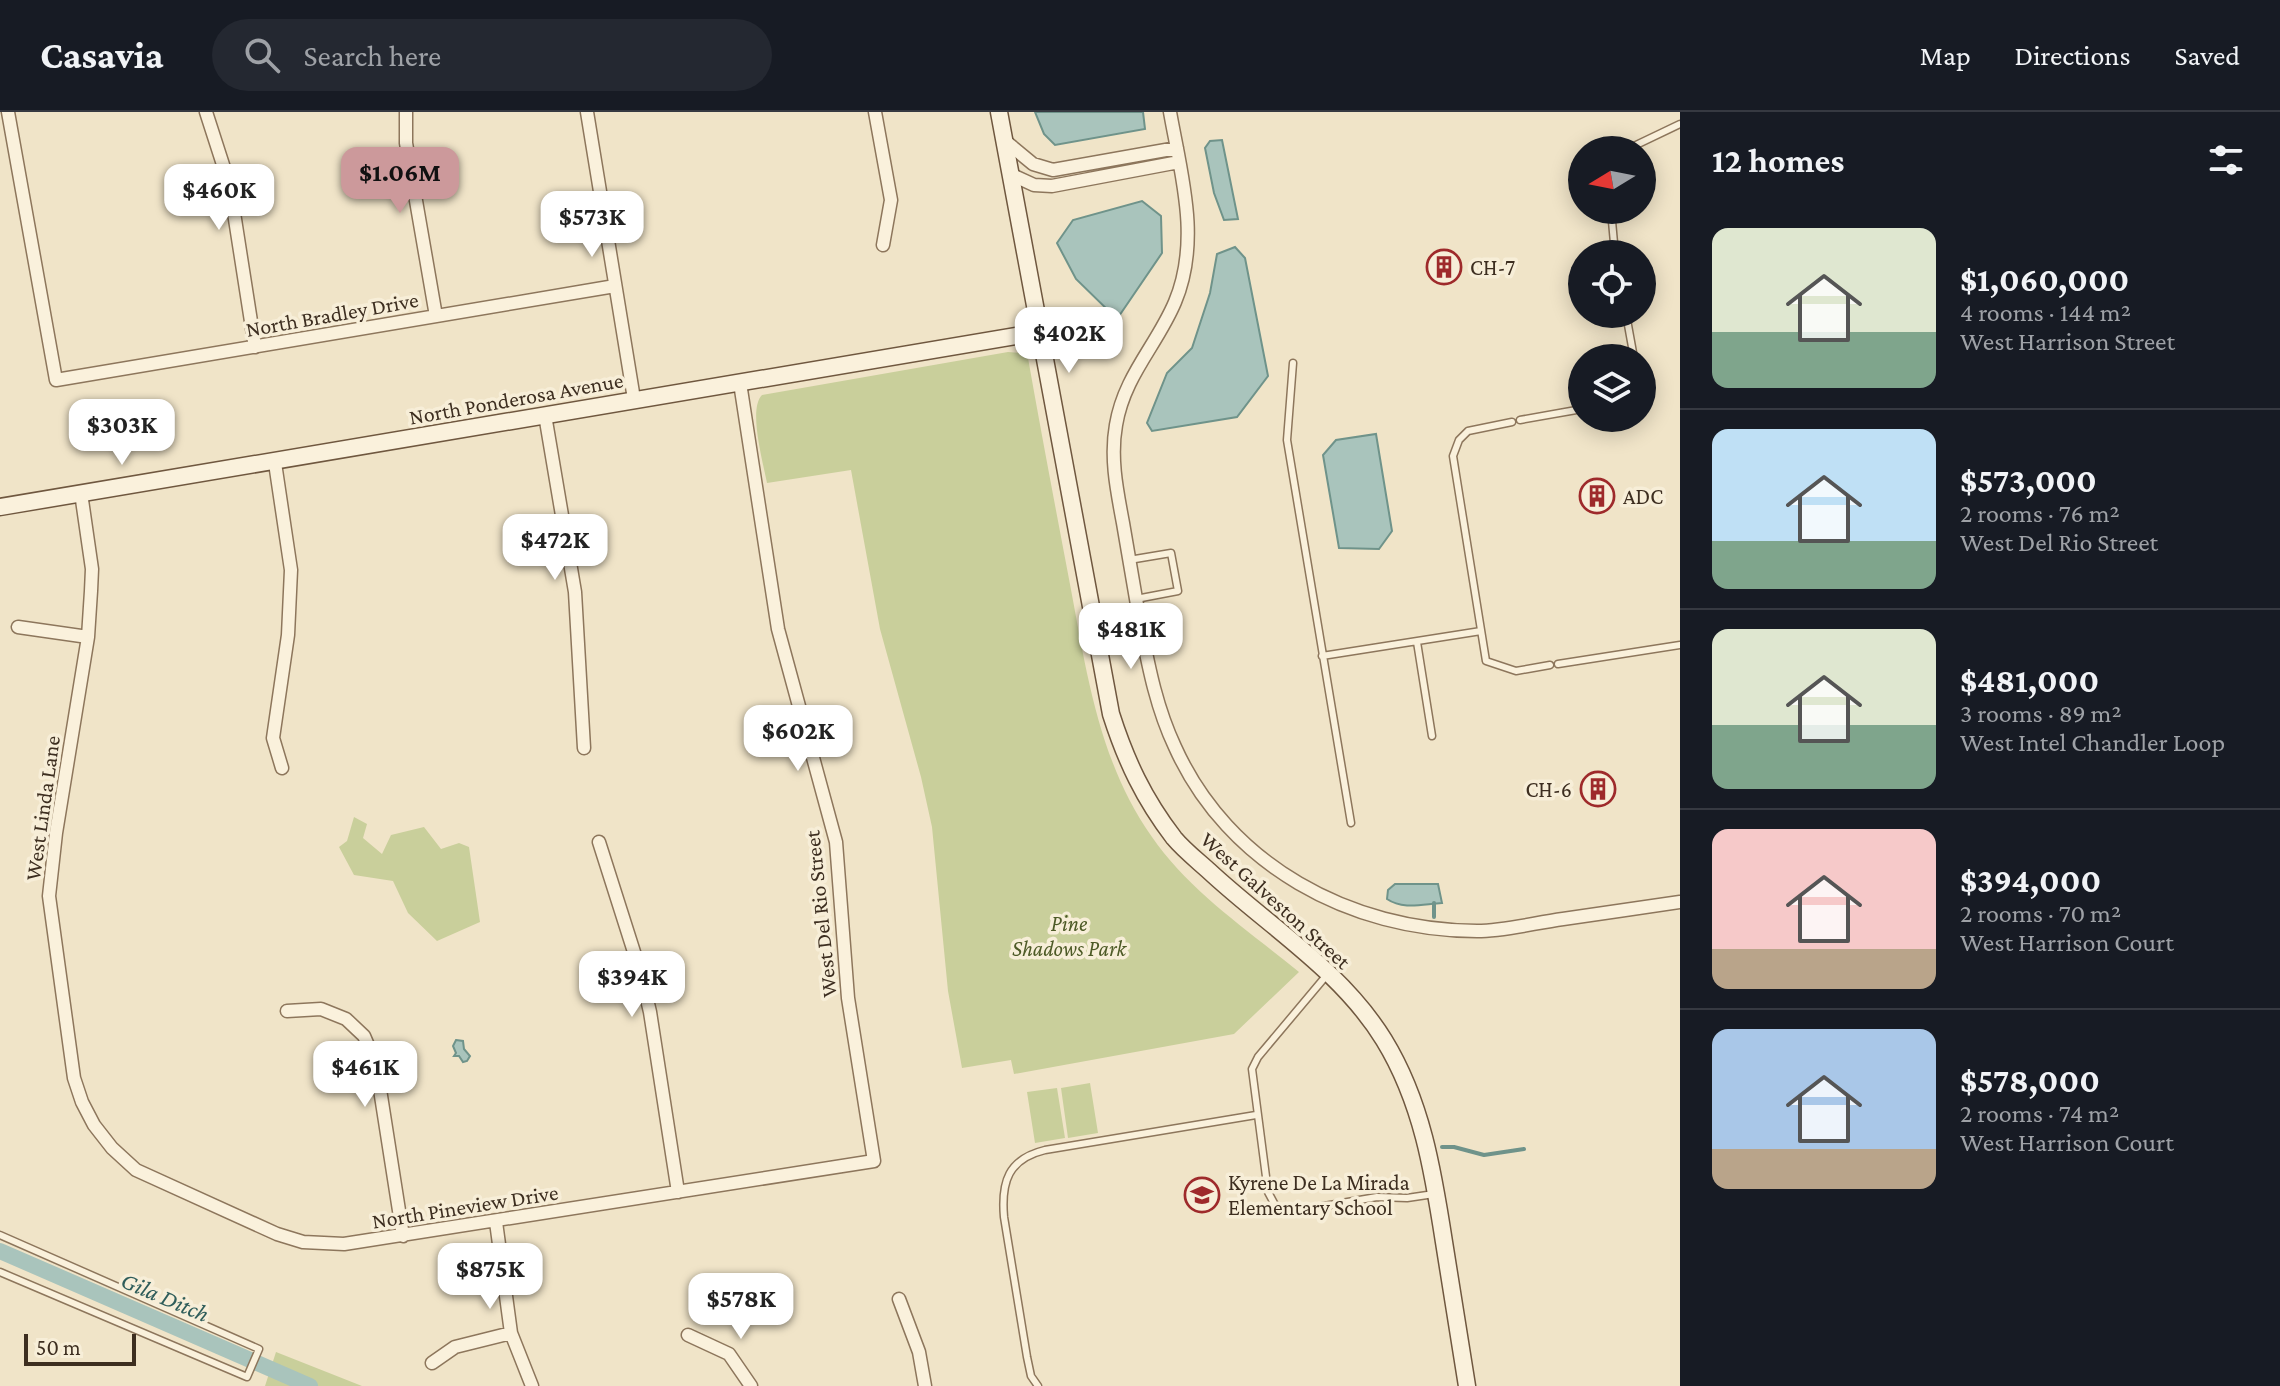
<!DOCTYPE html>
<meta charset="utf-8">
<style>
body{margin:0;font-family:"Crimson Pro",serif;background:#242831;color:#f1f3f6;height:100vh;display:flex;flex-direction:column;font-size:30px;white-space:nowrap}
*{box-sizing:border-box;margin:0}
p{font-size:26px;color:#9ea1a6}
.icon{flex:none;width:44px;height:44px;fill:none;stroke:currentColor;stroke-width:2;stroke-linecap:round;stroke-linejoin:round}
.map{position:relative;flex:1;overflow:hidden}
.panel{display:flex;flex-direction:column;background:#171b24;width:600px}
.panel>*{flex:none}
.needle{width:52px;rotate:260deg}
.buttons{position:absolute;left:1568px;top:24px;display:grid;gap:16px}
.buttons a{display:grid;place-items:center;width:88px;height:88px;border-radius:50%;background:#171b24;box-shadow:0 4px 20px #0003;font-size:40px}
.scale{position:absolute;left:24px;bottom:20px;width:112px;box-sizing:border-box;padding-left:8px;border:4px solid #3d2e20;border-top:0;font-size:22px;line-height:28px;white-space:nowrap;color:#3d2e20;-webkit-text-stroke:6px #f7eed8;paint-order:stroke}
.price{position:absolute;translate:-50% -68px;padding:0 18px;border-radius:16px;background:#fff;color:#222;font-size:26px;line-height:52px;filter:drop-shadow(0 2px 4px #0008)}
.price::after{content:'';position:absolute;left:50%;top:48px;width:24px;height:18px;margin-left:-12px;background:inherit;clip-path:polygon(0 0,100% 0,50% 100%)}
.price.current{background:#cc999b;color:#111}
ul{padding:0;list-style:none}
li{display:flex;align-items:center;gap:24px;height:200px;padding:0 32px}
li+li{border-top:2px solid #363941}
li span{display:grid;place-items:center;flex:none;width:224px;height:160px;border-radius:16px;color:#555}
li>.icon{margin-inline-start:auto}
span .icon{width:96px;height:96px;fill:#fffc;stroke-width:1}
li b{font-size:34px}
h2{display:flex;justify-content:space-between;align-items:center;height:96px;padding:0 32px;font-size:34px}
header{display:flex;align-items:center;gap:48px;box-sizing:border-box;height:112px;padding:0 40px;background:#171b24;border-bottom:2px solid #363941}
header strong{font-size:38px}
nav{display:flex;gap:44px;margin-inline-start:auto;font-size:28px}
.search{width:560px;height:72px;background:#242831;display:flex;align-items:center;gap:20px;box-sizing:border-box;padding:0 28px;border-radius:44px;color:#9ea1a6;font-size:30px}
main{display:flex;flex:1;min-height:0}
.map>svg:first-child{display:block}
</style>
<header>
<strong>Casavia</strong>
<div class="search"><svg class="icon" aria-label="search" viewBox="0 0 24 24"><circle cx="10" cy="10" r="6"/><path d="M15 15l6 6"/></svg>Search here</div>
<nav><a>Map</a><a>Directions</a><a>Saved</a></nav>
</header>
<main>
<div class="map">
<svg width="1680" height="1274" viewBox="0 0 1680 1274">
<rect width="100%" height="100%" fill="#f0e4c8"/>
<path fill="#c9cf9b" d="M1008 240 1022 241 1028 246C1041 320 1055 393 1069 467 1086 556 1098 649 1152 725 1189 779 1249 819 1299 860L1234 922 1014 962 1011 948 962 956 948 879 932 715 921 665 880 517 851 358 767 371C763 350 748 297 762 283Z
M354 705 367 712 363 726 382 742 391 723 424 715 441 737 459 731 469 735 480 810 437 829 408 801 393 769 354 763 339 735 347 729Z
M1090 971 1098 1021 1068 1026 1061 976Z
M1057 976 1065 1026 1035 1031 1027 980Z
M276 1240 362 1274H265Z"/>
<path fill="#a9c4bc" stroke="#6f938a" stroke-width="2" d="M1035 0H1143L1145 17 1055 33 1044 22Z
M1222 28 1238 107 1224 108 1214 81 1205 36 1210 29Z
M1142 89 1161 104 1162 141 1117 207 1076 167 1057 131 1073 108Z
M1235 135 1245 146 1268 264 1237 305 1152 319 1147 311 1167 261 1192 236 1210 181 1217 142Z
M1376 322 1392 419 1379 437 1339 436 1323 343 1336 328Z
M1395 772H1438L1442 791C1423 792 1403 798 1387 787L1388 778Z
M456 928 463 929 464 937 470 944 467 949 463 950 459 944H454L456 941 453 934Z"/>
<g fill="none" stroke-linecap="round" stroke-linejoin="round">
<path stroke="#6f938a" stroke-width="4" d="M1434 805V791
M1442 1035H1454L1484 1043 1524 1037"/>
<path stroke="#a9c4bc" stroke-width="16" d="M0 1139 310 1274"/>
<g stroke="#8d765c" stroke-width="9">
<path id="lane" d="M1632 38 1634 34 1680 12
M1611 98 1615 142
M1626 202 1634 246
M1293 251 1287 328 1351 711
M1520 308 1582 297
M1512 310 1468 319 1459 328 1453 344 1486 549 1516 559 1550 553
M1129 448 1171 441 1178 479 1136 487
M1417 530 1432 624
M1322 544 1481 519
M1558 552 1680 533
M1326 864 1258 945 1252 957 1268 1080 1275 1093 1289 1100 1377 1085 1407 1086 1434 1082
M0 1123 259 1237 247 1265 0 1160
M1038 1274 1031 1264 1027 1245 1004 1105C1001 1070 1008 1047 1045 1038L1256 1003"/>
</g>
<g stroke="#8d765c" stroke-width="15">
<path id="street" d="M8 0 56 268 615 174
M206 0 226 62 232 88 255 235
M406 0V31L436 204
M587 0 634 287
M875 0 891 88 883 133
M1170 0C1181 62 1201 128 1175 190 1157 233 1124 264 1116 313 1110 346 1117 379 1123 411 1129 446 1135 481 1141 516 1149 557 1157 597 1175 635 1228 753 1351 819 1477 819 1505 819 1534 811 1563 807 1602 801 1641 796 1680 790
M1004 28 1033 52 1053 58 1177 36
M1010 62 1034 73 1052 74 1179 50
M545 303 575 480 584 636
M275 351 291 458 288 523 273 626 282 656
M81 381 92 457 91 479 88 525 56 721 49 784 74 966 82 990 94 1013 112 1036 136 1058 277 1122 303 1130 344 1132 874 1049 848 886 836 730 778 517 740 271
M18 515 88 525
M599 730 641 862 650 900 678 1080
M287 899 321 897 346 907 364 924 376 952 403 1124
M496 1110 511 1221 532 1274
M899 1187 919 1240 925 1274
M688 1223 729 1242 751 1274
M432 1251 455 1235 511 1221"/>
</g>
<g stroke="#6f573f" stroke-width="19">
<path id="secondary" d="M999 0 1111 602C1126 649 1144 687 1174 726 1184 738 1198 749 1209 759 1268 814 1341 858 1384 928 1422 990 1433 1059 1444 1130 1452 1178 1459 1226 1467 1274
M0 395 1040 220"/>
</g>
<use href="#lane" stroke="#faf1dc" stroke-width="6"/>
<use href="#street" stroke="#faf1dc" stroke-width="12"/>
<use href="#secondary" stroke="#faf1dc" stroke-width="16"/>
</g>
<defs>
<g id="building-ring" transform="scale(1.8)"><circle r="9.5" fill="#f7eed8" stroke="#9e2a2b" stroke-width="1.5"/><path d="M-4-6H4V6H1V3H-1V6H-4ZM-2.5-4.3h1.7v1.8h-1.7ZM.8-4.3h1.7v1.8H.8ZM-2.5-1h1.7V.8h-1.7ZM.8-1h1.7V.8H.8Z" fill="#9e2a2b"/></g>
<g id="school-ring" transform="scale(1.8)"><circle r="9.5" fill="#f7eed8" stroke="#9e2a2b" stroke-width="1.5"/><path d="M0-5L7-2L0 1L-7-2ZM-4 1L0 2.5L4 1V4Q0 6-4 4Z" fill="#9e2a2b"/></g>
</defs>
<g fill-rule="evenodd">
<use href="#building-ring" x="1444" y="155"/>
<use href="#building-ring" x="1597" y="384"/>
<use href="#building-ring" x="1598" y="677"/>
<use href="#school-ring" x="1202" y="1083"/>
</g>
<g text-anchor="middle" stroke-width="7" stroke-linejoin="round" paint-order="stroke">
<g font-size="22" fill="#3d2e20" stroke="#f7eed8" text-anchor="start">
<text x="1470" y="163">CH-7</text>
<text x="1623" y="392">ADC</text>
<text x="1572" y="685" text-anchor="end">CH-6</text>
<text x="1228" y="1078">Kyrene De La Mirada<tspan x="1228" dy="25">Elementary School</tspan></text>
</g>
<g font-size="22" fill="#3d2e20" stroke="#f7eed8">
<text transform="translate(332 202) rotate(-10)" y="8">North Bradley Drive</text>
<text transform="translate(516 286) rotate(-10)" y="8">North Ponderosa Avenue</text>
<text transform="translate(42 696) rotate(-82)" y="8">West Linda Lane</text>
<text transform="translate(1276 788) rotate(42)" y="8">West Galveston Street</text>
<text transform="translate(820 802) rotate(-96)" y="8">West Del Rio Street</text>
<text transform="translate(465 1094) rotate(-9)" y="8">North Pineview Drive</text>
</g>
<g font-size="22" font-style="italic" fill="#4d5a26" stroke="#f7eed8">
<text x="1069" y="819">Pine<tspan x="1069" dy="25">Shadows Park</tspan></text>
</g>
<g font-size="24" font-style="italic" fill="#2f5d5a" stroke="#f7eed8">
<text transform="translate(165 1185) rotate(23)" y="8">Gila Ditch</text>
</g>
</g>
</svg>
<div class="buttons">
<a><svg class="needle" viewBox="-14 -14 28 28"><path d="M0-13l5 13h-10z" fill="#e53935"/><path d="M0 13l5-13h-10z" fill="#9ea1a6"/></svg></a>
<a><svg class="icon" aria-label="locate" viewBox="0 0 24 24"><circle cx="12" cy="12" r="6"/><path d="M12 2v4M12 18v4M2 12h4M18 12h4"/></svg></a>
<a><svg class="icon" aria-label="layers" viewBox="0 0 24 24"><path d="M12 4l9 5-9 5-9-5zM3 14l9 5 9-5"/></svg></a>
</div>
<div class="scale">50 m</div>
<b class="price current" style="left:400px;top:103px">$1.06M</b>
<b class="price" style="left:219px;top:120px">$460K</b>
<b class="price" style="left:592px;top:147px">$573K</b>
<b class="price" style="left:1069px;top:263px">$402K</b>
<b class="price" style="left:122px;top:355px">$303K</b>
<b class="price" style="left:555px;top:470px">$472K</b>
<b class="price" style="left:1131px;top:559px">$481K</b>
<b class="price" style="left:798px;top:661px">$602K</b>
<b class="price" style="left:632px;top:907px">$394K</b>
<b class="price" style="left:365px;top:997px">$461K</b>
<b class="price" style="left:490px;top:1199px">$875K</b>
<b class="price" style="left:741px;top:1229px">$578K</b>
</div>
<section class="panel">
<h2>12 homes<svg class="icon" aria-label="filters" viewBox="0 0 24 24"><path d="M4 7h16M4 17h16"/><circle cx="9" cy="7" r="2"/><circle cx="15" cy="17" r="2"/></svg></h2>
<ul>
<li><span style="background:linear-gradient(#dfe7d0 65%,#7fa58c 0)"><svg class="icon" aria-label="home" viewBox="0 0 24 24"><path d="M3 11l9-7 9 7M6 9v11h12V9"/></svg></span><div><b>$1,060,000</b><p>4 rooms · 144 m²</p><p>West Harrison Street</p></div></li>
<li><span style="background:linear-gradient(#bfe0f5 70%,#7fa58c 0)"><svg class="icon" aria-label="home" viewBox="0 0 24 24"><path d="M3 11l9-7 9 7M6 9v11h12V9"/></svg></span><div><b>$573,000</b><p>2 rooms · 76 m²</p><p>West Del Rio Street</p></div></li>
<li><span style="background:linear-gradient(#dfe7d0 60%,#7fa58c 0)"><svg class="icon" aria-label="home" viewBox="0 0 24 24"><path d="M3 11l9-7 9 7M6 9v11h12V9"/></svg></span><div><b>$481,000</b><p>3 rooms · 89 m²</p><p>West Intel Chandler Loop</p></div></li>
<li><span style="background:linear-gradient(#f6c9c9 75%,#b9a48a 0)"><svg class="icon" aria-label="home" viewBox="0 0 24 24"><path d="M3 11l9-7 9 7M6 9v11h12V9"/></svg></span><div><b>$394,000</b><p>2 rooms · 70 m²</p><p>West Harrison Court</p></div></li>
<li><span style="background:linear-gradient(#a9c7e8 75%,#b9a48a 0)"><svg class="icon" aria-label="home" viewBox="0 0 24 24"><path d="M3 11l9-7 9 7M6 9v11h12V9"/></svg></span><div><b>$578,000</b><p>2 rooms · 74 m²</p><p>West Harrison Court</p></div></li>
</ul>
</section>
</main>
